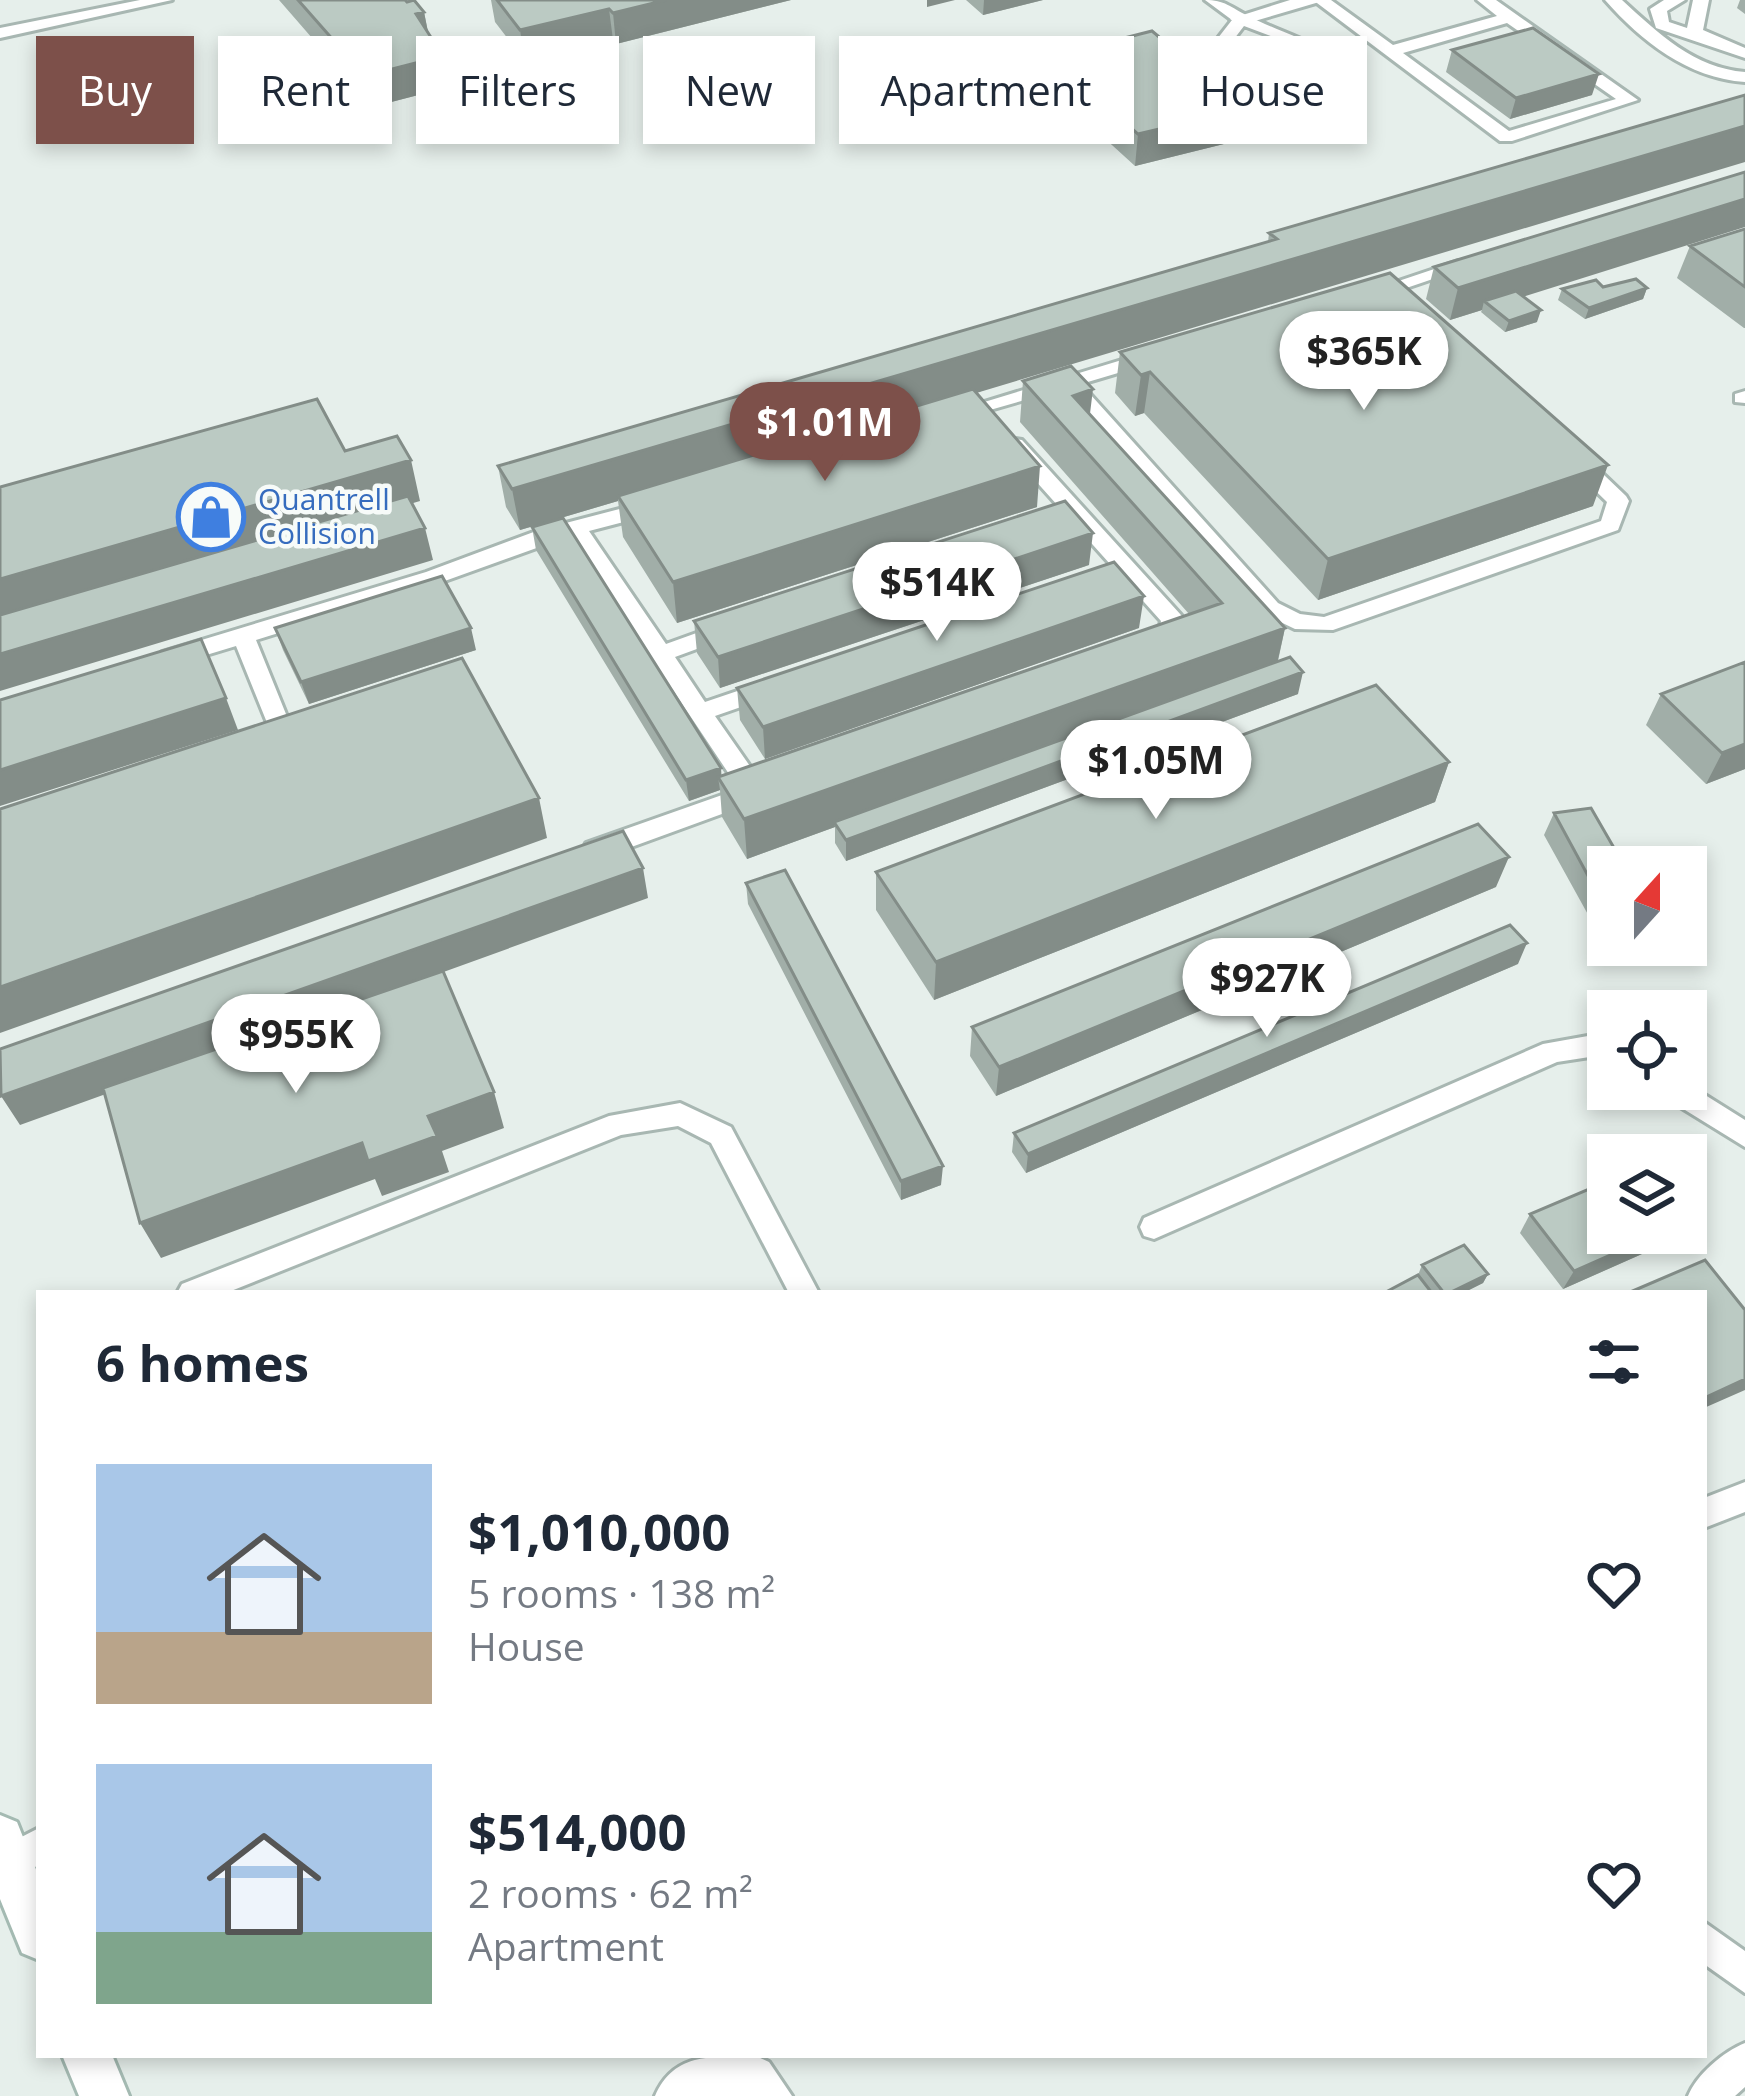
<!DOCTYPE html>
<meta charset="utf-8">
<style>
body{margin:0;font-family:"Open Sans",sans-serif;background:#f2f2f3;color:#1f2937;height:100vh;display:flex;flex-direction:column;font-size:45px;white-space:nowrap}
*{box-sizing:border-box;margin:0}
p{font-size:39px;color:#747a83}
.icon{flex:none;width:66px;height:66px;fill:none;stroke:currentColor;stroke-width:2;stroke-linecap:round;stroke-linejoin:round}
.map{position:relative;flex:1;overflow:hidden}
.panel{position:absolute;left:36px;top:1290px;width:1671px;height:768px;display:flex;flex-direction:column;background:#fff;border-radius:0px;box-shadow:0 6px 18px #0003}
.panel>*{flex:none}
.top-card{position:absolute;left:36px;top:36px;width:1674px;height:108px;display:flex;gap:24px}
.needle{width:78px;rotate:21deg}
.fabs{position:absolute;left:1587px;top:846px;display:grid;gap:24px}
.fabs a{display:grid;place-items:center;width:120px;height:120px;border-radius:0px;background:#fff;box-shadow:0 6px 18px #0003;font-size:60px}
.price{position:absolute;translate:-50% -102px;padding:0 27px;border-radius:42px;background:#fff;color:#222;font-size:39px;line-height:78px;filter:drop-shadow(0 3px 6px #0008)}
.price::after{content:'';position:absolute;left:50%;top:72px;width:36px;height:27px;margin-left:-18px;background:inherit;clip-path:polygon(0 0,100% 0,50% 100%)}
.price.current{background:#7d504a;color:#fff}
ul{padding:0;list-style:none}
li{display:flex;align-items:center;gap:36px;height:300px;padding:0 60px}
li span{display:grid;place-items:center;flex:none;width:336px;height:240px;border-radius:0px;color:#555}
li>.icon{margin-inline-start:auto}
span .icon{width:144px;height:144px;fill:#fffc;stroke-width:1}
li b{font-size:51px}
h2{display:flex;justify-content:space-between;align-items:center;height:144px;padding:0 60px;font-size:51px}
.tag{padding:0 42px;border-radius:0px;background:#fff;box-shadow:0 6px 18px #0003;font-size:42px;line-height:108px}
.tag.current{background:#7d504a;color:#fff}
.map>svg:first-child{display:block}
</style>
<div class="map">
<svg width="1745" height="2096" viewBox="0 0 1745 2096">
<rect width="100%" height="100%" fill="#e6efeb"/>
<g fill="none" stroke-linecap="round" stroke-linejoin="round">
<g stroke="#a8b7b2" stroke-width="6">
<path id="service" d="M140 0H172L0 38V28Z
M1205 0C1225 0 1230 7 1248 16 1290 37 1328 44 1363 79L1261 110 1180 50 1130 61V53L1182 39 1207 52 1232 20ZM1244 26 1300 47 1342 77 1264 99 1218 60Z
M1313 0H1331L1393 45 1497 16 1477 0H1496L1638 100 1512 141H1500ZM1507 23 1616 99 1509 131 1403 53Z
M1605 0H1622C1658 33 1694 68 1745 72V82C1688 78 1642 42 1605 0Z
M1664 0H1685L1667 11 1669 22 1687 28 1693 0H1709L1703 30 1745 48V58L1656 28 1650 9Z
M1093 65 1101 70 1099 74 1049 88 1041 83Z
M1458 261 1474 265 1377 298 1360 294Z
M1148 352 1158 358 1155 362 1081 384 1278 603 1300 614 1324 617 1601 521 1607 502 1567 463V453H1581L1626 496 1629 501 1618 530 1333 630 1295 629 1262 613 1063 389 955 420 945 414Z
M1745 391V403L1735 402V394Z
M1015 439 1022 440 1181 615 1184 620 1176 645 1158 652 1150 649 1147 644 1158 635 1161 621 1008 450V440Z
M654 500 665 507 662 512 589 531 666 644 727 622 735 625V635L675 657 705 702 770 680 778 682 782 688 778 694 715 716 768 792 763 799 604 857H586L583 850 586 843 739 789 570 536 442 582 256 640 290 724H305L309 730 305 736 282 742 274 740 236 646 170 666 159 658 162 652 426 572 539 530Z
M1599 1034 1608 1037V1061L1596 1056 1557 1062 1154 1239 1144 1236 1140 1227 1144 1218 1543 1044Z
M1686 1083 1745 1120V1147L1664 1097 1660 1089H1686Z
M680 1103 731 1127 819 1293H789L711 1143 678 1126 621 1135 226 1293H177L182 1284 609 1116Z
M1745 1482V1512L1704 1528V1498Z
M39 1828V1865L9 1880 0 1876V1848Z
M1704 1922 1745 1951V1993L1704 1964Z
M1745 2043V2087L1735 2096H1688C1697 2074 1723 2052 1745 2043Z
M756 2056 769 2062 792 2096H655C674 2051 715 2057 756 2056Z"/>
</g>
<g stroke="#a8b7b2" stroke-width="6">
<path id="minor" d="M1290 0H1326L1241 25 1230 19Z"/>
</g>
<g stroke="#a4bab2" stroke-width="6">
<path id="secondary" d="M0 1815 17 1822 39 1877V1960L22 1953 0 1899Z
M62 2055H112L129 2096H79Z"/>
</g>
<use href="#service" fill="#fff" fill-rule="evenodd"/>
<use href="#minor" fill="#fff" fill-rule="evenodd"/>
<use href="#secondary" fill="#fff" fill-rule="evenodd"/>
</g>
<path fill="#a1aea8" d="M279 0H405L424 12 428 32 449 87 372 107Z
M491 0H791L616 44 613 40 525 61 495 22Z
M966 0H1043L983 15Z
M1740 0H1745V14L1737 8Z
M1077 50 1245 109 1240 140 1135 166 1056 94 1059 63 1077 58Z
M1452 50 1592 95 1510 119 1446 72Z
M1745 95 976 393 1037 507 677 623 623 537 618 501 520 530 506 507 498 466 1268 242 1269 233Z
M1745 229V328H1744L1677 278 1690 246Z
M1434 267 1524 296 1537 322 1505 332 1481 312 1482 310 1450 320 1426 299Z
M1603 287 1647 288 1643 299 1585 319 1558 300 1562 289Z
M1120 352 1593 506 1318 600 1144 413 1135 416 1115 393Z
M1023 381 1090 415 1285 628 1278 661 1298 694 846 861 835 843V827L747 859 722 817 720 790 689 801 536 550 532 527 722 776 1189 614 1020 422Z
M1089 565 720 688 697 653 694 621Z
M275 628 476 650 309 704 283 650Z
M1139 628 765 759 740 720 737 688Z
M1745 662V769L1706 784 1646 725 1661 694Z
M1449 762 1435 802 934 1000 876 910V872Z
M1554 813 1608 867V928L1596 929 1544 835Z
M746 883 941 1185 901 1200 748 904Z
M1496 887 996 1096 970 1056 972 1027Z
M1518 964 1026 1173 1012 1152 1014 1133Z
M1530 1214 1669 1242 1563 1289 1520 1233Z
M1422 1265 1488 1274 1483 1283 1463 1293H1384L1418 1275Z"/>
<path fill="#838d88" d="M666 0H791L616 44 613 13Z
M927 0H955L927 7Z
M984 0H1043L983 15Z
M609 9 613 40 525 61 520 30Z
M424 12 430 42 416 14Z
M443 56 449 87 372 107 365 76Z
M1599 74 1592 95 1510 119 1516 98Z
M1245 109 1240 140 1135 166 1138 134Z
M1745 126V162L620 500 618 496V501L520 530 512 489Z
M1745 199V227L1491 307 1484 301 1482 310 1450 320 1458 288Z
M1647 288 1643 299 1585 319 1589 308Z
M1541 310 1537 322 1505 332 1509 321Z
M1150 372 1144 413 1135 416 1141 375Z
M1093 389 1088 430 1073 396Z
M411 460 420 501 0 625V579Z
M1608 465 1593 506 1318 600 1328 559Z
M1040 466 1037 507 677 623 673 582Z
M425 528 433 560 0 691V654Z
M1093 533 1089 565 720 688 718 657Z
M1144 596 1139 628 765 759 763 727Z
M471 628 476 650 309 704 301 682Z
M1285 628 1276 668 834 822 835 827 747 859 744 819Z
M1303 672 1298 694 846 861V840Z
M226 698 238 730 0 806V770Z
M1745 744V769L1706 784 1722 753Z
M1449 762 1435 802 934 1000 936 962Z
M721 768 722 784 718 777 720 790 689 801 686 780Z
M539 798 547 838 0 1033V987Z
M1509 857 1496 887 996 1096 999 1067Z
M643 868 648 898 20 1125 1 1096Z
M1527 943 1518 964 1026 1173 1028 1154Z
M494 1092 504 1128 442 1151 449 1172 382 1196 375 1179 161 1258 140 1223Z
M943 1166 941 1185 901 1200V1181Z
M1660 1233H1675L1669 1242 1563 1289 1574 1271Z
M1488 1274 1483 1283 1463 1293H1449Z
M1745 1379V1390L1704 1408V1398Z"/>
<path fill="#bbcac3" stroke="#838d88" stroke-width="3" d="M298 0H405L407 2 414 0 424 12 416 14 443 56 365 76Z
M497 0H666L613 13 609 9 520 30Z
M1533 28 1599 74 1516 98 1452 50Z
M1152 31 1245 109 1138 134 1059 63 1083 56 1077 50Z
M1745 95V126L512 489 498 466 1277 239 1269 233Z
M1745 172V199L1458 288 1434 267Z
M1745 229V287L1690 246Z
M1390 273 1608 465 1328 559 1150 372 1141 375 1120 352Z
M1636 279 1647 288 1589 308 1562 289 1596 280 1603 287Z
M1516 291 1541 310 1509 321 1484 301Z
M1071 366 1093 389 1073 396 1285 628 744 819 718 777 1222 603 1023 381Z
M973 389 1040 466 673 582 618 496Z
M317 399 345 451 397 436 411 460 0 579V487Z
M408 496 425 528 0 654V615Z
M1065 501 1093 533 718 657 694 621Z
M563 518 721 768 686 780 532 527Z
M1114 562 1144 596 763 727 737 688Z
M442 576 471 628 301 682 275 628Z
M201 639 226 698 0 770V700Z
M1290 657 1303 672 846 840 834 822Z
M462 658 539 798 0 987V809Z
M1745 662V744L1722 753 1661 694Z
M1376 685 1449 762 936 962 876 872Z
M1591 808 1625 867H1608V908L1606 909 1554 813Z
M1478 824 1509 857 999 1067 972 1027Z
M623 831 643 868 1 1096 0 1049Z
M785 870 943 1166 901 1181 746 883Z
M1510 925 1527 943 1028 1154 1014 1133Z
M443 971 494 1092 428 1116 437 1136 368 1161 362 1143 140 1223 103 1088Z
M1608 1181V1233H1660L1574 1271 1530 1214Z
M1464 1245 1488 1274 1449 1293H1444L1422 1265Z
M1705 1260 1745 1310V1379L1704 1398V1293H1628Z
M1418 1275 1432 1293H1384Z"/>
<defs>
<g id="shop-ring" transform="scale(3.45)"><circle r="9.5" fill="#f7fbf9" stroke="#3f7fe0" stroke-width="1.5"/><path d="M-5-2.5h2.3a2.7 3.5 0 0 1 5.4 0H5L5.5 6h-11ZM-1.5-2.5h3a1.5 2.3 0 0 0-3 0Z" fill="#3f7fe0"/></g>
</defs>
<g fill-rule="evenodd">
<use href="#shop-ring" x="211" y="517"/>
</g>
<g text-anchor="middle" stroke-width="9" stroke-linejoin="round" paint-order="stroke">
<g font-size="30" fill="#366cbe" stroke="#f7fbf9" text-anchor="start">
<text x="258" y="510">Quantrell<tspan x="258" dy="34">Collision</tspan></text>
</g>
</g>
</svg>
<div class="fabs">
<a><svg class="needle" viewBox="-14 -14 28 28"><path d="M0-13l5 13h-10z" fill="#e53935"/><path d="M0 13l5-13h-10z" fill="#747a83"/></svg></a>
<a><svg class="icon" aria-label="locate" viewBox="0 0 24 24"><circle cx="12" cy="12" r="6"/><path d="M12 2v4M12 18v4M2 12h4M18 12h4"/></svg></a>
<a><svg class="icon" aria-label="layers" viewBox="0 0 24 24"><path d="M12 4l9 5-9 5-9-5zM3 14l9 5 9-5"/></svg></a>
</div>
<b class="price" style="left:1364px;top:413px">$365K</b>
<b class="price current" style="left:825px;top:484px">$1.01M</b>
<b class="price" style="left:937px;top:644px">$514K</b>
<b class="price" style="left:1156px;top:822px">$1.05M</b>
<b class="price" style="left:1267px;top:1040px">$927K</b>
<b class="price" style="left:296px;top:1096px">$955K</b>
<div class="top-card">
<a class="tag current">Buy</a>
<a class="tag">Rent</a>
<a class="tag">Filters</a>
<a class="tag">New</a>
<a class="tag">Apartment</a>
<a class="tag">House</a>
</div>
<section class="panel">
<h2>6 homes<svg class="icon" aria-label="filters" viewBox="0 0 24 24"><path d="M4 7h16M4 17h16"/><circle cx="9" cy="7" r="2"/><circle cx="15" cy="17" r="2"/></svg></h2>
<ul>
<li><span style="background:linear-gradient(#a9c7e8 70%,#b9a48a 0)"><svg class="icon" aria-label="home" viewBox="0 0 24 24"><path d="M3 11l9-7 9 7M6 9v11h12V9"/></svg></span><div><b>$1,010,000</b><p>5 rooms · 138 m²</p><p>House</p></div><svg class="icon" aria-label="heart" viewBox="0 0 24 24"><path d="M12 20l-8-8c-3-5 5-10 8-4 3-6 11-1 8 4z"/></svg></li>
<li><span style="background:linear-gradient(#a9c7e8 70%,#7fa58c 0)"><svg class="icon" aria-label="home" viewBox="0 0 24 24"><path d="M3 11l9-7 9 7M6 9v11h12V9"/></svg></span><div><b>$514,000</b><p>2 rooms · 62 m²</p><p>Apartment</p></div><svg class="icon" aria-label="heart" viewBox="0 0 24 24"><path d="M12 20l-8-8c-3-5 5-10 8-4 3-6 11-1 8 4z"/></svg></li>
</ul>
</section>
</div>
